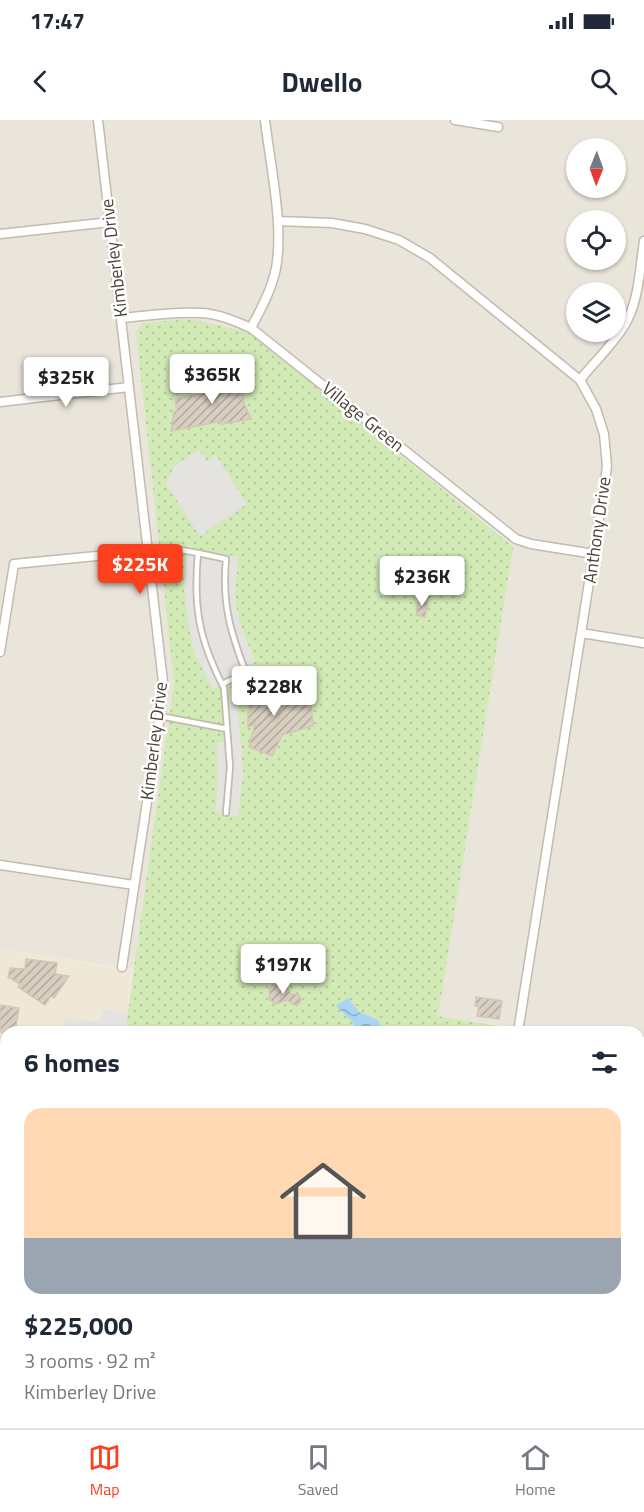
<!DOCTYPE html>
<meta charset="utf-8">
<style>
body{margin:0;font-family:"Titillium Web",sans-serif;background:#f2f2f3;color:#1f2937;height:100vh;display:flex;flex-direction:column;font-size:22px;white-space:nowrap}
*{box-sizing:border-box;margin:0}
p{font-size:20px;color:#747a83}
.icon{flex:none;width:33px;height:33px;fill:none;stroke:currentColor;stroke-width:2;stroke-linecap:round;stroke-linejoin:round}
.map{position:relative;flex:1;overflow:hidden}
.sheet{position:absolute;left:0px;top:906px;width:645px;height:402px;display:flex;flex-direction:column;background:#fff;border-radius:18px 18px 0 0;box-shadow:0 2px 4px #0004}
.sheet>*{flex:none}
.needle{width:39px;rotate:181deg}
.fabs{position:absolute;left:566px;top:18px;display:grid;gap:12px}
.fabs a{display:grid;place-items:center;width:60px;height:60px;border-radius:50%;background:#fff;box-shadow:0 2px 4px #0004;font-size:30px}
.price{position:absolute;translate:-50% -51px;padding:0 14px;border-radius:6px;background:#fff;color:#222;font-size:20px;line-height:39px;filter:drop-shadow(0 2px 3px #0008)}
.price::after{content:'';position:absolute;left:50%;top:36px;width:18px;height:14px;margin-left:-9px;background:inherit;clip-path:polygon(0 0,100% 0,50% 100%)}
.price.selected{background:#fc3f1d;color:#fff}
ul{padding:0;list-style:none}
li{display:grid;align-content:center;gap:12px;height:318px;padding:0 24px}
li+li{border-top:2px solid #e0e1e3}
li span{display:grid;place-items:center;height:186px;border-radius:18px;color:#555}
li>.icon{margin-inline-start:auto}
span .icon{width:108px;height:108px;fill:#fffc;stroke-width:1}
li b{font-size:26px}
h2{display:flex;justify-content:space-between;align-items:center;height:72px;padding:0 24px;font-size:26px}
.status{display:flex;justify-content:space-between;align-items:center;height:42px;padding:0 30px;background:#fff;direction:ltr}
.status svg{height:16px;fill:currentColor}
header{display:flex;justify-content:space-between;align-items:center;height:78px;padding:0 24px;background:#fff;font-size:27px;font-weight:700}
.dock{display:flex;justify-content:space-around;align-items:center;height:84px;border-top:2px solid #e0e1e3;background:#fff;font-size:16px;color:#747a83}
.dock a{display:grid;justify-items:center;gap:3px}
.dock .selected{color:#fc3f1d}
.map>svg:first-child{display:block}
</style>
<div class="status"><b>17:47</b><svg viewBox="0 0 49 12"><path d="M0 12V9h3v3zM5 12V6h3v6zM10 12V3h3v9zM15 12V0h3v12zM26 1h20v11H26zM47 4h2v5h-2z"/></svg></div>
<header><svg class="icon" aria-label="back" viewBox="0 0 24 24"><path d="M15 5l-7 7 7 7"/></svg>Dwello<svg class="icon" aria-label="search" viewBox="0 0 24 24"><circle cx="10" cy="10" r="6"/><path d="M15 15l6 6"/></svg></header>
<div class="map">
<svg width="644" height="1308" viewBox="0 0 644 1308">
<defs>
<pattern id="park-dots" width="8" height="8" patternUnits="userSpaceOnUse" patternTransform="scale(1.5)"><rect width="8" height="8" fill="#d2eab5"/><path d="M2 2h.1M6 6h.1" fill="none" stroke="#b6ca9c" stroke-width="1.8" stroke-linecap="round"/></pattern>
<pattern id="water-waves" width="16" height="10" patternUnits="userSpaceOnUse" patternTransform="scale(1.5)"><rect width="16" height="10" fill="#a9d4f2"/><path d="M0 5q4-4 8 0t8 0" fill="none" stroke="#8caec5"/></pattern>
<pattern id="building-hatch" width="6" height="6" patternUnits="userSpaceOnUse" patternTransform="scale(1.5)"><rect width="6" height="6" fill="#d8cfc1"/><path d="M-1 1l2-2M0 6l6-6M5 7l2-2" fill="none" stroke="#b1aa9e"/></pattern>
</defs>
<rect width="100%" height="100%" fill="#f6f3ec"/>
<path fill="#eae5da" fill-rule="evenodd" d="M0 0H644V927L639 926V912H543L0 829ZM576 28H615V68H576ZM576 100H615V140H576ZM576 172H615V212H576Z"/>
<path fill="#efe8d6" d="M0 829 133 850 125 912H6V988L0 987Z"/>
<path fill="url(#park-dots)" d="M190 199 249 212 513 427 438 896 512 908V912H125L174 563 136 211 144 203Z
M142 1302H237L231 1308H139Z"/>
<path fill="#e5e3e0" d="M199 330 207 341 216 335 247 384 200 416 166 364 174 346Z
M187 427 238 437 235 473 236 485 240 503 255 542 249 545V553L213 570 194 531 189 508 184 468Z
M237 576 243 652 238 697 215 692 218 660 217 623 225 622 223 577Z
M102 889 127 893 125 912H63L65 897 100 902Z"/>
<path fill="url(#water-waves)" d="M348 878 359 892 378 900 383 912H356L353 902 336 886Z"/>
<path fill="url(#building-hatch)" stroke="#d3c7b4" stroke-width="1.5" d="M225 257V262L244 258 243 281 251 299 222 304V301L171 311 174 292 177 291 175 279 205 273 203 262Z
M419 478 428 479 425 497 416 495Z
M267 560 274 574 311 582 313 606 282 615 272 636 249 627 255 604 248 607V592L251 593 244 568Z
M26 839 57 843 55 854 69 856 54 878 51 876 45 885 18 867 20 864 8 857 10 848 25 849Z
M280 864 286 867 291 874 299 875 301 880 300 883 295 885 287 880 276 884 270 880 269 870 273 865Z
M476 877 502 881 499 899 477 896 479 887 475 886Z
M0 885 19 888 15 912H0Z"/>
<g fill="none" stroke-linecap="round" stroke-linejoin="round">
<g stroke="#c2bbae" stroke-width="8">
<path id="service" d="M148 431 181 430 198 433
M222 564 246 553C230 511 222 484 226 439L198 433C193 487 199 520 224 568L230 647 226 693
M160 596 227 609"/>
</g>
<g stroke="#c2bbae" stroke-width="11">
<path id="minor" d="M98 0 163 562 160 596 122 847
M455 0 498 7
M278 101 332 103 365 109 399 120 430 138 580 260 596 289 604 314 607 346 605 361 518 912
M0 114 110 102
M121 198C147 196 175 191 201 193 219 194 235 201 251 208L516 419 531 424 594 434
M251 208C261 189 272 169 276 148 284 106 270 43 265 0
M580 260C595 241 616 222 627 201 639 178 640 147 644 121
M0 282 129 267
M581 513 644 523
M0 532 14 444 148 431
M0 745 134 765
M301 1308 304 1302"/>
</g>
<use href="#service" stroke="#fff" stroke-width="4.5"/>
<use href="#minor" stroke="#fff" stroke-width="8"/>
</g>
<g text-anchor="middle" stroke-width="5" stroke-linejoin="round" paint-order="stroke">
<g font-size="18" fill="#4b4439" stroke="#fff">
<text transform="translate(114 138) rotate(-97)" y="6">Kimberley Drive</text>
<text transform="translate(363 297) rotate(39)" y="6">Village Green</text>
<text transform="translate(597 410) rotate(-82)" y="6">Anthony Drive</text>
<text transform="translate(154 621) rotate(-83)" y="6">Kimberley Drive</text>
</g>
</g>
</svg>
<div class="fabs">
<a><svg class="needle" viewBox="-14 -14 28 28"><path d="M0-13l5 13h-10z" fill="#e53935"/><path d="M0 13l5-13h-10z" fill="#747a83"/></svg></a>
<a><svg class="icon" aria-label="locate" viewBox="0 0 24 24"><circle cx="12" cy="12" r="6"/><path d="M12 2v4M12 18v4M2 12h4M18 12h4"/></svg></a>
<a><svg class="icon" aria-label="layers" viewBox="0 0 24 24"><path d="M12 4l9 5-9 5-9-5zM3 14l9 5 9-5"/></svg></a>
</div>
<b class="price" style="left:212px;top:285px">$365K</b>
<b class="price" style="left:66px;top:288px">$325K</b>
<b class="price selected" style="left:140px;top:475px">$225K</b>
<b class="price" style="left:422px;top:487px">$236K</b>
<b class="price" style="left:274px;top:597px">$228K</b>
<b class="price" style="left:283px;top:875px">$197K</b>
<section class="sheet">
<h2>6 homes<svg class="icon" aria-label="filters" viewBox="0 0 24 24"><path d="M4 7h16M4 17h16"/><circle cx="9" cy="7" r="2"/><circle cx="15" cy="17" r="2"/></svg></h2>
<ul>
<li><span style="background:linear-gradient(#ffd9b3 70%,#9aa5b1 0)"><svg class="icon" aria-label="home" viewBox="0 0 24 24"><path d="M3 11l9-7 9 7M6 9v11h12V9"/></svg></span><div><b>$225,000</b><p>3 rooms · 92 m²</p><p>Kimberley Drive</p></div></li>
</ul>
</section>
</div>
<nav class="dock">
<a class="selected"><svg class="icon" aria-label="map" viewBox="0 0 24 24"><path d="M3 6l6-2 6 2 6-2v14l-6 2-6-2-6 2zM9 4v14M15 6v14"/></svg>Map</a>
<a><svg class="icon" aria-label="saved" viewBox="0 0 24 24"><path d="M7 4h10v16l-5-4-5 4z"/></svg>Saved</a>
<a><svg class="icon" aria-label="home" viewBox="0 0 24 24"><path d="M3 11l9-7 9 7M6 9v11h12V9"/></svg>Home</a>
</nav>
